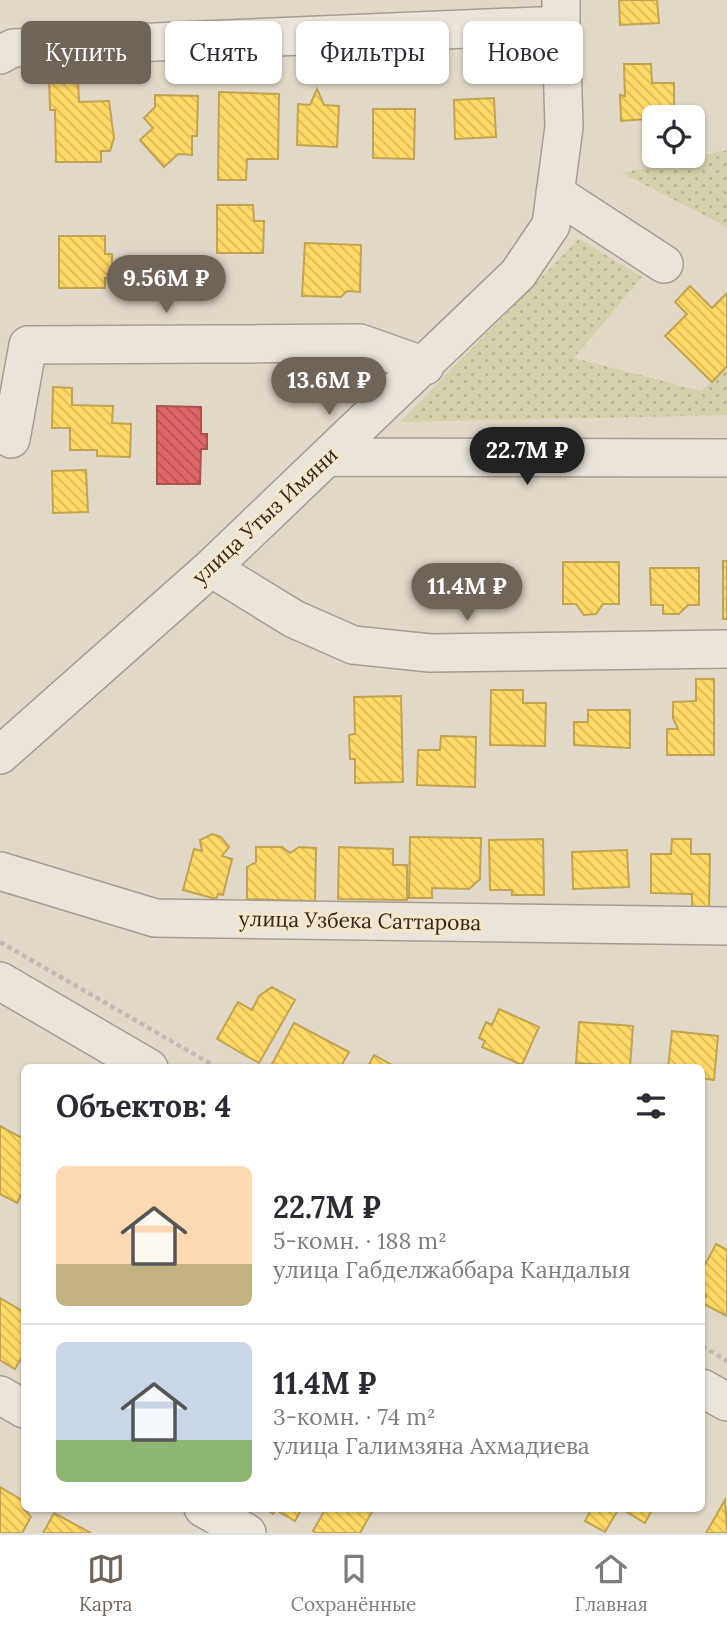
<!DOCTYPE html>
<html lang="ru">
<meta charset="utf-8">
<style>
body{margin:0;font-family:Lora,serif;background:#f2f2f3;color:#2b2b33;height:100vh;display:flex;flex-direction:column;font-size:26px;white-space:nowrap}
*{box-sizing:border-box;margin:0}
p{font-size:23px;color:#7c7c81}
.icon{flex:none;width:38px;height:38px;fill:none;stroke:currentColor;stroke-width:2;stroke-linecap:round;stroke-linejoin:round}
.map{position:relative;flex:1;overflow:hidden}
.sheet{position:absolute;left:21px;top:1064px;width:684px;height:448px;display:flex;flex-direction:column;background:#fff;border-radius:10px;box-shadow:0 2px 5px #0004}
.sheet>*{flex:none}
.hud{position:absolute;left:21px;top:21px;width:686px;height:63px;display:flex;gap:14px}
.tools{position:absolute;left:642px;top:105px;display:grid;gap:14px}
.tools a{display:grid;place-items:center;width:63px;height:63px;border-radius:10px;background:#fff;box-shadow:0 2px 5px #0004;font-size:35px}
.price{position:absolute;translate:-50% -60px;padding:0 16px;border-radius:24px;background:#706458;color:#fff;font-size:23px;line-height:46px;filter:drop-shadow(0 2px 4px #0008)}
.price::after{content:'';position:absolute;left:50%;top:42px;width:21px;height:16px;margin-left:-10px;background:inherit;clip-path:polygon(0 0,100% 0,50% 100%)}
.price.on{background:#222;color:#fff}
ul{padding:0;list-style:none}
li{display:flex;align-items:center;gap:21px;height:175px;padding:0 35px}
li+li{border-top:2px solid #e1e1e2}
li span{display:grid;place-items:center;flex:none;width:196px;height:140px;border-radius:10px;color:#555}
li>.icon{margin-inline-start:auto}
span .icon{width:84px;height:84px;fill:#fffc;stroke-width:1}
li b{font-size:30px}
h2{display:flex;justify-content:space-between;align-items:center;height:84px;padding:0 35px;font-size:30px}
.pill{padding:0 24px;border-radius:10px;background:#fff;box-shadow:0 2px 5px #0004;font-size:24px;line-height:63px}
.pill.on{background:#706458;color:#fff}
.menu{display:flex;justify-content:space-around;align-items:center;height:98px;border-top:2px solid #e1e1e2;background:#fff;font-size:19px;color:#7c7c81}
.menu a{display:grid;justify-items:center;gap:4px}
.menu .on{color:#706458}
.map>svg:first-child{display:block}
</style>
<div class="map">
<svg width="727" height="1533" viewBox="0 0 727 1533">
<defs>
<pattern id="grass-dots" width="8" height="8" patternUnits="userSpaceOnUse" patternTransform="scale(1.75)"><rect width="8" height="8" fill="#d3d0aa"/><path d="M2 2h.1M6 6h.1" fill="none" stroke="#b6b292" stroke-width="1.8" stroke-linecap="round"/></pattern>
<pattern id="homes-back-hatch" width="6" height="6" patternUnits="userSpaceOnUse" patternTransform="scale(1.75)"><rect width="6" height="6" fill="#ffd966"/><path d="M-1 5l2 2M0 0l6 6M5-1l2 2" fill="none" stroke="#dbba58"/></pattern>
<pattern id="shops-back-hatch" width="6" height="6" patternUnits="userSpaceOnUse" patternTransform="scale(1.75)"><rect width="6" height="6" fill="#e06666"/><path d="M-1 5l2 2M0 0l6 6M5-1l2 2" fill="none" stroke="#b65453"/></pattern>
</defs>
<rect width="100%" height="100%" fill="#e2d8c8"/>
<path fill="url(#grass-dots)" d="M727 150V227L622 173Z
M579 239 642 277 574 358 701 391 727 368V415L400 422Z"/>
<path fill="url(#homes-back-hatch)" stroke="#c2a350" stroke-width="2" d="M619 0H657L659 23 620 25Z
M624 64H651L652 83H674V117L621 121 620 95 625 96Z
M49 77H78L79 102 109 101 114 138 110 151H101V162H56L55 110H50Z
M317 89 324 105 339 106 337 147 297 145 298 104 310 105Z
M219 92 279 94 278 159H247L246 180H218Z
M155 95 198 96 197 136H192V155L178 154 164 167 140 140 153 128 144 118 155 107Z
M494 98 496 137 455 139 454 100Z
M373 109H415L414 159 373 158Z
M217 205H253L254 221H264L263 253H217Z
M59 236H105V254H112V278H105V288H59Z
M305 243 361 245 360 292 347 291 341 297 302 296Z
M147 263H199V297L147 298Z
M690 286 712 308 727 293V366L712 382 665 336 687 314 675 302Z
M53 387 72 388V405L113 406 112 423 131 424 130 457 97 456V450H70V428H52Z
M86 470 88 512 53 513 52 471Z
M723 561H727V619H723Z
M563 562H619V604H603L596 614 584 615 576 604H563Z
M650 568H699V605H688L679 614H663V605H651Z
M696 679H714V755H667V729H678L673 718V702L696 701Z
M491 690H523V703H546L545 746 490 745Z
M401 696 403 782 355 783V759H350L349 735 355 734 354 697Z
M588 710H630V748L574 745V722H588Z
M441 736 476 737 475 787 417 785 418 750H440Z
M212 834 221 837 229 847 222 856 232 859 223 895 218 894 216 899 183 890 194 849 202 851 200 840Z
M410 837 481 838 480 879 469 889 432 888V898H409Z
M543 839 544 895H512V890H490L489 840Z
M672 839H691V854H710L709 911H692V894L651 893V854H671Z
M256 847H282L290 853 299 847 316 848 315 901 247 899V867L256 862Z
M339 847 393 849V865H407V900L338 899Z
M627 850 629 887 573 889 572 852Z
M272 987 295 1000 259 1063 217 1039 238 1002 252 1010 259 996Z
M499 1009 539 1027 522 1065 482 1047 485 1041 479 1038 486 1022 492 1025Z
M579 1022 633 1026 630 1067 576 1063Z
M294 1023 349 1052 340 1068H279L272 1064Z
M672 1031 718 1036 714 1080 702 1078V1068H668Z
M374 1055 392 1065 391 1068H367Z
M0 1126 24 1139V1189L17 1203 0 1194Z
M716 1244 727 1250V1316L702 1303 706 1296 702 1294V1270Z
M0 1298 24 1312V1353L15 1369 0 1360Z
M0 1487 24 1501V1509L31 1517 22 1533H0Z
M725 1500 727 1533H706Z
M264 1508H302L295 1521 276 1510 273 1514Z
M326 1508H369L373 1510 360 1533H316L313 1531Z
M592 1508H619L605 1532 585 1521Z
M620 1508H653L645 1523Z
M54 1513 91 1533H43Z"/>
<path fill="url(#shops-back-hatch)" stroke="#ac5350" stroke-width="2" d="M157 406 201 407V434H207V449H201L200 484H157Z"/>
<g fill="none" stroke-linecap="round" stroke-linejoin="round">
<g stroke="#a69d92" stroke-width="40">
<path id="minor" d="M0 55 13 48 561 25V1
M555 193 664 264
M11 439 28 345 360 343 425 366
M328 457 727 458
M211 568 294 619 353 645 430 653 727 649
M0 755 211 568 518 274 551 225 564 127 561 25
M0 871 155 918 727 926
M0 981 149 1068
M702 1388 727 1402
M0 1395 24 1409
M203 1508 247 1533"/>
</g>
<path stroke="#c2bbb2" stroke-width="4.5" stroke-dasharray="5 3.5" stroke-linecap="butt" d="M0 942 218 1068
M702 1346 727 1361"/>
<use href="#minor" stroke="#eae4da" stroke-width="37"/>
</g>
<g text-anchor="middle" stroke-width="7" stroke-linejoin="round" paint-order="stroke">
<g font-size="21" fill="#33261b" stroke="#f4e7cc">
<text transform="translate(265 516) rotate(-43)" y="7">улица Утыз Имяни</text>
<text transform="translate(360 921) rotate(1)" y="7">улица Узбека Саттарова</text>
</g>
</g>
</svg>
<div class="tools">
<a><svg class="icon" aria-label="locate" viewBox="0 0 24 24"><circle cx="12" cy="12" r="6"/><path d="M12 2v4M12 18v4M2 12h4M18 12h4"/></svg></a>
</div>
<b class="price" style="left:166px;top:315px">9.56M ₽</b>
<b class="price" style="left:329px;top:417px">13.6M ₽</b>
<b class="price on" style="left:527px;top:487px">22.7M ₽</b>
<b class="price" style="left:467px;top:623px">11.4M ₽</b>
<div class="hud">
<a class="pill on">Купить</a>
<a class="pill">Снять</a>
<a class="pill">Фильтры</a>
<a class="pill">Новое</a>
</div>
<section class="sheet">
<h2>Объектов: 4<svg class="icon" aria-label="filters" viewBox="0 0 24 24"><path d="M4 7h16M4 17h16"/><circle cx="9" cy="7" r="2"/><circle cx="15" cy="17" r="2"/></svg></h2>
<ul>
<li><span style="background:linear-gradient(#ffd9b3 70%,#c2b280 0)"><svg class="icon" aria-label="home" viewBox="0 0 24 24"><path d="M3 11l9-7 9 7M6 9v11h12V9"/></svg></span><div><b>22.7M ₽</b><p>5-комн. · 188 m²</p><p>улица Габделжаббара Кандалыя</p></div></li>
<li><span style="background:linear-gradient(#c9d6e8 70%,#8fb573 0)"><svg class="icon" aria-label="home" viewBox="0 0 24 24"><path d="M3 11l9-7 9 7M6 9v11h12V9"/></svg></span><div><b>11.4M ₽</b><p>3-комн. · 74 m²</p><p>улица Галимзяна Ахмадиева</p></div></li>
</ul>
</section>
</div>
<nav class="menu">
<a class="on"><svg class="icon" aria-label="map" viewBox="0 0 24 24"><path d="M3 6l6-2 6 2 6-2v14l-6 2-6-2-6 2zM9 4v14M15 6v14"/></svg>Карта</a>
<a><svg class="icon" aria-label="saved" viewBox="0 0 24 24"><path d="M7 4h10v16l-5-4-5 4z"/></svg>Сохранённые</a>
<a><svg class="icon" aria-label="home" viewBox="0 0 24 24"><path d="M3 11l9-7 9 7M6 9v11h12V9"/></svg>Главная</a>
</nav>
